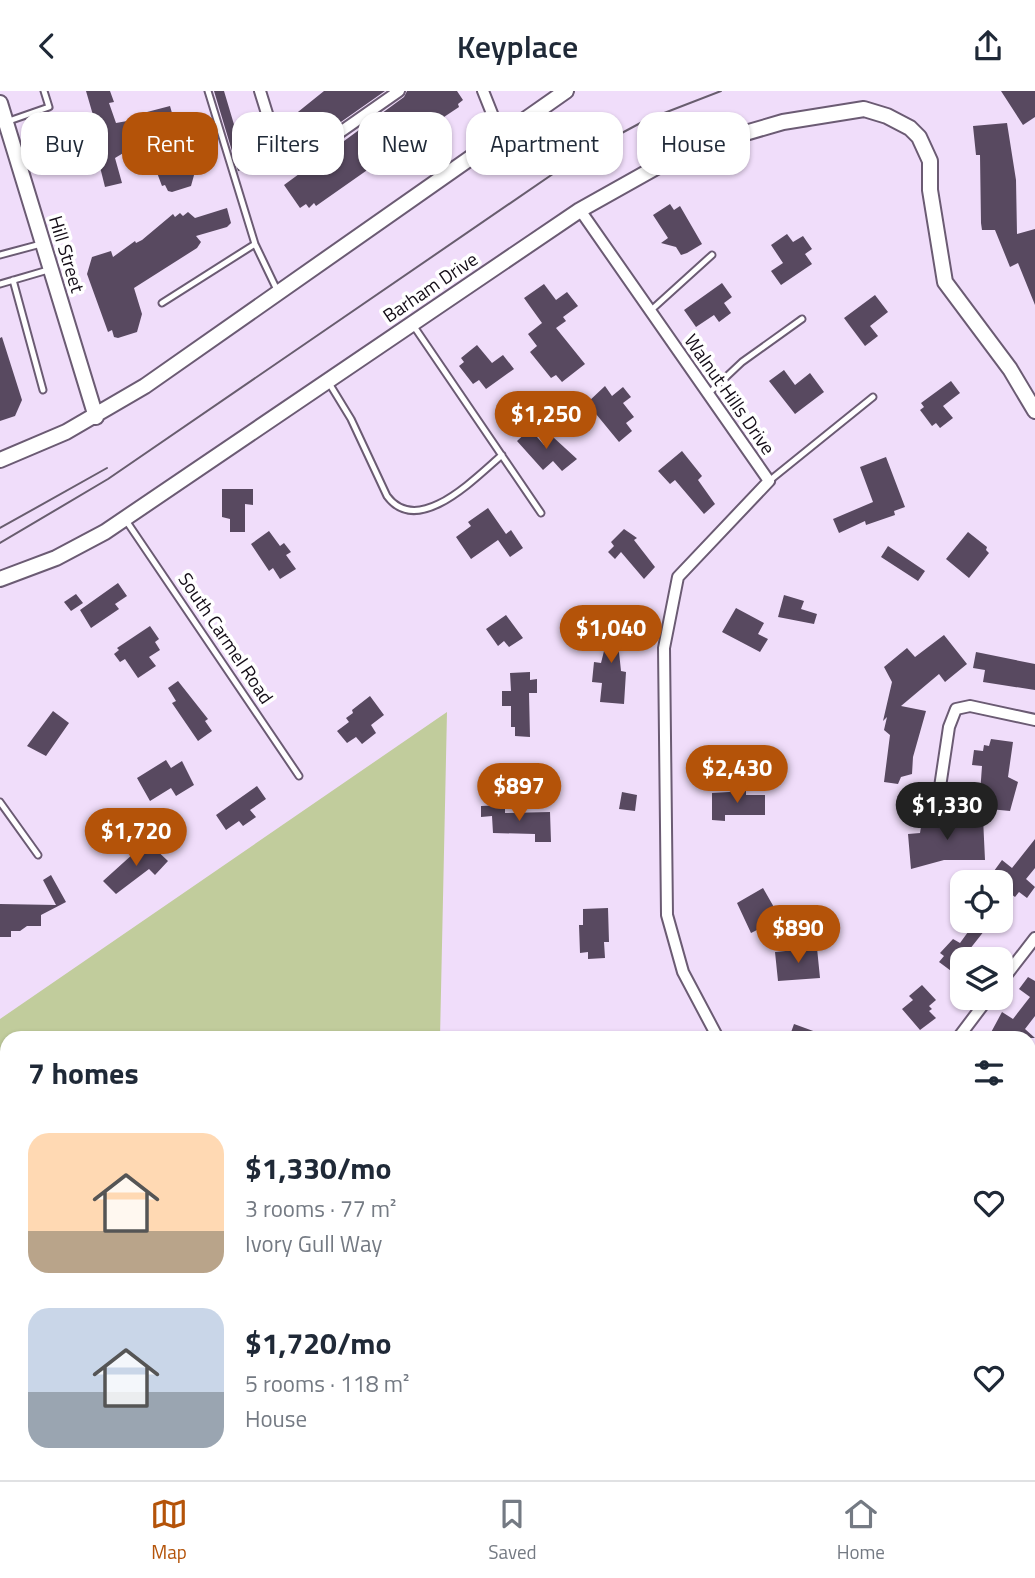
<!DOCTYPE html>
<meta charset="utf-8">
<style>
body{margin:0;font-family:"Titillium Web",sans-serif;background:#f2f2f3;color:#1f2937;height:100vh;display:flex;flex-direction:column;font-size:26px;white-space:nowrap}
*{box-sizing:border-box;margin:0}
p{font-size:23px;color:#747a83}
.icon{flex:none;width:38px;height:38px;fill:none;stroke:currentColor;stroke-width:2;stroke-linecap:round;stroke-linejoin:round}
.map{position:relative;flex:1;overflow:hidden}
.side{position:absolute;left:0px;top:940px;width:1036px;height:450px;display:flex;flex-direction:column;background:#fff;border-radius:21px 21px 0 0;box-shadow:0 2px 5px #0004}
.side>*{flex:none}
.guide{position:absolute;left:21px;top:21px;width:994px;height:63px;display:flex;gap:14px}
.tools{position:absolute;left:950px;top:779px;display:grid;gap:14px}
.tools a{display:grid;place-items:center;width:63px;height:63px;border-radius:14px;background:#fff;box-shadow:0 2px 5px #0004;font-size:35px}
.price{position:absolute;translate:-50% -60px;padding:0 16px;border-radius:24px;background:#b45309;color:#fff;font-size:23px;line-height:46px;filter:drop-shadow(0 2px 4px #0008)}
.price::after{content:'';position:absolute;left:50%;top:42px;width:21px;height:16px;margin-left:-10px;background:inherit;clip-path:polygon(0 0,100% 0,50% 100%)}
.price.on{background:#222;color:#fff}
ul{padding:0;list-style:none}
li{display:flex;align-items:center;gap:21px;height:175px;padding:0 28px}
li span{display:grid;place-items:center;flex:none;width:196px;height:140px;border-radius:21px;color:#555}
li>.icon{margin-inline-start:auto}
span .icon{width:84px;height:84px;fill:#fffc;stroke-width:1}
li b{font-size:30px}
h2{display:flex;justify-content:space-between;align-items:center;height:84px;padding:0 28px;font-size:30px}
.pill{padding:0 24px;border-radius:21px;background:#fff;box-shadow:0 2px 5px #0004;font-size:24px;line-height:63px}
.pill.on{background:#b45309;color:#fff}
header{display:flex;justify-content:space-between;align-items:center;height:91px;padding:0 28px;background:#fff;font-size:32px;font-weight:600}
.tabs{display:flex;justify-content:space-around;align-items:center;height:98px;border-top:2px solid #e0e1e3;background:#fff;font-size:19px;color:#747a83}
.tabs a{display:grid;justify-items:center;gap:4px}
.tabs .on{color:#b45309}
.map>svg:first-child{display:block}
</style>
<header><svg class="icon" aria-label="back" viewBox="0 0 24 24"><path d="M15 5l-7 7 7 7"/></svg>Keyplace<svg class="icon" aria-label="share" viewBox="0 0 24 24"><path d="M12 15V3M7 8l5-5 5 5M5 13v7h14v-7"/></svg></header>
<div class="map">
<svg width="1035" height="1389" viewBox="0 0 1035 1389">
<rect width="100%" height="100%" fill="#f0ddfa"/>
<path fill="#c1cc9c" d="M447 621 440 947H7V1382H404V1389H0V928Z"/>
<path fill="#584960" d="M86 0H110L114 11 109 12 116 32 144 27 147 21 170 15 172 22 175 21 177 27 180 26 196 77 191 95 172 101 168 100 165 94 162 95 145 50 124 57 125 61 115 67 122 92 105 96 99 72 68 82 67 79 61 81 60 77 54 80 44 58 45 53 52 51 51 48 56 43 95 31Z
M214 0H224L247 77 238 80Z
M324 0H385L301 59 283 33Z
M407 0H457L463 9 458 13 459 16 396 58 392 53 374 66 377 70 373 75 316 115 314 112 309 117 306 113 300 117 284 94 404 6Z
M1001 0H1035V26L1023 34Z
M1007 32 1016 89 1017 143 1035 138V214L1018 172 1010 176 995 139H982L981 132 980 64H976L973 35Z
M670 113 674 119 680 115 702 153 687 162 681 164 676 156 661 152 668 147 653 124Z
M227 117 231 132 227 136 196 145 201 151 197 157 134 197 142 223 137 241 118 247 114 246 112 239 108 241 87 183 92 166 111 160 113 166 135 150 136 152 142 149 173 123 175 126 180 122 183 125 188 121 195 127Z
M787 143 793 151 803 145 812 158 805 163 812 173 781 194 771 180 783 172 771 154Z
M722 192 732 206 724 212 731 222 719 231 714 224 696 236 684 219Z
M544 193 556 209 567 201 578 215 563 226 566 230 556 237 585 273 562 291 556 284 551 287 530 261 537 255 528 243 542 232 524 207Z
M875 204 888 221 870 235 878 245 865 255 844 227Z
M2 246 22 309 15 325 0 330V247Z
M477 254 492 272 503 264 514 278 486 298 479 289 473 293 459 275 464 271 461 267Z
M784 279 795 294 810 282 824 301 795 323 769 290Z
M951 290 960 302 943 315 953 327 940 337 936 332 932 335 920 319 924 316 921 312Z
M605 295 612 305 623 296 631 306 623 312 634 326 626 332 632 340 619 351 587 312Z
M530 338 544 354 553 346 577 368 562 380 553 370 543 379 517 350Z
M682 360 702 385 698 389 715 413 704 423 675 389 670 393 658 380Z
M886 366 905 416 894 420 895 424 866 434 865 430 839 442 833 428 873 411 860 376Z
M222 398H253V414L245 413V441H230V428L222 426Z
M488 417 506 443 511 439 523 457 510 466 498 449 471 468 456 446 471 435 468 431Z
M624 438 637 447 634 449 655 476 644 488 621 461 615 468 608 461 614 455 611 451Z
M269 440 280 455 284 452 291 461 286 464 296 478 280 488 273 477 269 480 251 453Z
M968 441 987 456 986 459 989 462 969 487 946 468Z
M888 455 925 480 918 490 881 466Z
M118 492 127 505 115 513 119 518 91 537 80 519Z
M76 503 83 512 71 520 64 511Z
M784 504 804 510 801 518 817 523 814 533 778 526Z
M736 517 764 532 758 543 768 548 760 561 722 541Z
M608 518 621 519 615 561H619L621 580 626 581 624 613 600 611 602 592 592 591 594 571 601 572 604 560Z
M506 524 523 547 509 556 504 550 498 555 486 538Z
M150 535 159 548 155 551 160 559 149 566 156 575 138 587 125 568 120 571 114 563 119 559 117 557Z
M944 544 967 573 945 591 939 583 901 615 926 620 913 666 912 683 901 686 898 693 884 691 890 644 884 639 887 626 883 630 892 591 884 576 907 557 915 566Z
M976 561 1035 573V599L983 591 985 579 973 577Z
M530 581V589L537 588V602H529L530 646 515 645V636H511V615H502V600H511L510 582Z
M178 590 208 628 205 630 212 640 198 650 172 612 176 610 168 597Z
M370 605 384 624 371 634 376 642 362 653 356 646 347 652 337 640 349 631 346 627 353 622 352 619Z
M53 620 69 632 46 665 27 655Z
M991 648 1013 651 1008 686 1018 691 1010 720 979 717 982 675 972 674 974 659 983 660 984 654 989 655Z
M166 669 171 677 182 670 194 694 176 705 171 697 150 710 137 687Z
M257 695 266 708 250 719 256 726 243 735 239 730 226 739 216 724Z
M746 700V704H765V724H725V730L712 729V702Z
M622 701 637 704 635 720 619 718Z
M505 714V722L550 721 551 751H535V743L493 742 492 725 481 726V715Z
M983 727 985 769H944L911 778 908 743 920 742 922 730Z
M1035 748V777L1026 788 1035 796 1027 807 1019 801 1015 806 1011 803 1001 816V791H986L1002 769 1012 777Z
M144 753 149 758 152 755 168 770 155 784 149 778 116 803 103 790Z
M51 784 66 811 41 824V835H27L20 840H11V846H0V813L56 814 43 789Z
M763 797 779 825 769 831 775 842 764 848 759 838 751 842 737 812Z
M608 817 609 851H604L605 867 588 868V861L580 862 579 834H583V818Z
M976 830H992L962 868V888L939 871 944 865 940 862 953 848 960 852Z
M817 857 820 887 778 890 775 861Z
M1028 886 1035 890V925L1025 938 1035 947H988L1002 921 1013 928 1030 906 1019 898Z
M922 894 936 909 929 915 932 918 929 920 936 927 920 939 902 918 913 909 909 905Z
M794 933 827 945V947H789Z"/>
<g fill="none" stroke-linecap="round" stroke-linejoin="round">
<g stroke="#6b5b73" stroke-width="9">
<path id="lane" d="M208 0 255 153 278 201
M6 31 49 16 44 0
M0 164 41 153
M13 189 43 299
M0 193 48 179
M162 212 255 153
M649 221 712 164
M413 234 541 422
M329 292 351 328 387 405C418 447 475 387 502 364
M708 303 742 271 802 228
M769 390 873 306
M125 428 299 685
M0 711 38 764
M738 1389 739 1382
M916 1389 918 1382"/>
</g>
<g stroke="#6b5b73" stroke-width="14">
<path id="street" d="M260 0 279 61 296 72 399 0
M483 0 501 45
M580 119 769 390 678 486 664 557 667 824 683 881 718 947
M940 696 949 636 956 618 970 615 1035 629
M1001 891 1035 847
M958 947 989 906
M1029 1282H1035"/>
</g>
<g stroke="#6b5b73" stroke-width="18">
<path id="secondary" d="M0 12 96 326
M0 369 66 341 145 295 566 0
M0 488 56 467 105 441 580 119 687 59 783 31 864 18 887 25 910 37 919 46 930 70V99L945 191 1010 278 1035 320"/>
</g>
<use href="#lane" stroke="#fff" stroke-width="5"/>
<use href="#street" stroke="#fff" stroke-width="10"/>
<use href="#secondary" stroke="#fff" stroke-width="14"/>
<path stroke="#685d6e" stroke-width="2" d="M0 437 107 377
M0 452 108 388 579 65 646 29 721 0"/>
</g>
<g text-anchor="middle" stroke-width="7" stroke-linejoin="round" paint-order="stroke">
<g font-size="19" fill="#140d17" stroke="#fff">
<text transform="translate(67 163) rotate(73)" y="7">Hill Street</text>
<text transform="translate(430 196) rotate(-34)" y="7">Barham Drive</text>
<text transform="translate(730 303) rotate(55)" y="7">Walnut Hills Drive</text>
<text transform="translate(226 547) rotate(56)" y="7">South Carmel Road</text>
</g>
</g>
</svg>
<div class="tools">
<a><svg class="icon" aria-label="locate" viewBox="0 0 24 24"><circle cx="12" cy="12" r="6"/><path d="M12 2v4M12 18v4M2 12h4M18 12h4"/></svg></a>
<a><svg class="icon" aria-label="layers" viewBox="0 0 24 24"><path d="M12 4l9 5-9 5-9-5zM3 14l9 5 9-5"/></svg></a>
</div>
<b class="price" style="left:546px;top:360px">$1,250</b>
<b class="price" style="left:611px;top:574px">$1,040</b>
<b class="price" style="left:737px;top:714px">$2,430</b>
<b class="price" style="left:519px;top:732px">$897</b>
<b class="price on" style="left:947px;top:751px">$1,330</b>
<b class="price" style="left:136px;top:777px">$1,720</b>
<b class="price" style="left:798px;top:874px">$890</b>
<div class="guide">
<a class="pill">Buy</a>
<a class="pill on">Rent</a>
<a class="pill">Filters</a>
<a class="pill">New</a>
<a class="pill">Apartment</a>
<a class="pill">House</a>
</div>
<section class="side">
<h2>7 homes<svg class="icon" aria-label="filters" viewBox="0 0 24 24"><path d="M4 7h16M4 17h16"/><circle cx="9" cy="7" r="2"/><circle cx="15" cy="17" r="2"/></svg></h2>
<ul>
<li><span style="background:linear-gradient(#ffd9b3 70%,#b9a48a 0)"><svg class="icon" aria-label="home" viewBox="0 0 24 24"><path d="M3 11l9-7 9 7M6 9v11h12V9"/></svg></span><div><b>$1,330/mo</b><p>3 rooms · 77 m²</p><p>Ivory Gull Way</p></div><svg class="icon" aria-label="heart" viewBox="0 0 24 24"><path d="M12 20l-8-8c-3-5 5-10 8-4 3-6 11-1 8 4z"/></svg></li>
<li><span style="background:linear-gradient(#c9d6e8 60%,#9aa5b1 0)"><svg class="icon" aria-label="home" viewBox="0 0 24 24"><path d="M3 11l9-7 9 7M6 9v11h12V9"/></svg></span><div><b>$1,720/mo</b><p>5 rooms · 118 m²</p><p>House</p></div><svg class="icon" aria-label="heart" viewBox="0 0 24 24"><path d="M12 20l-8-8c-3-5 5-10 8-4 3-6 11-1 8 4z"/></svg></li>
</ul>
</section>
</div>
<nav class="tabs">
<a class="on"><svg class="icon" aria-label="map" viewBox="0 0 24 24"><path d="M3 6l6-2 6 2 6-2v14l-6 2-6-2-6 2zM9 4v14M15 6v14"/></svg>Map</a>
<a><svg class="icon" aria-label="saved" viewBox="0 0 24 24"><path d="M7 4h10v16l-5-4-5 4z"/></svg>Saved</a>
<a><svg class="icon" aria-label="home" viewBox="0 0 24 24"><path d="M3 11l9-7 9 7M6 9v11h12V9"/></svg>Home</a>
</nav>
